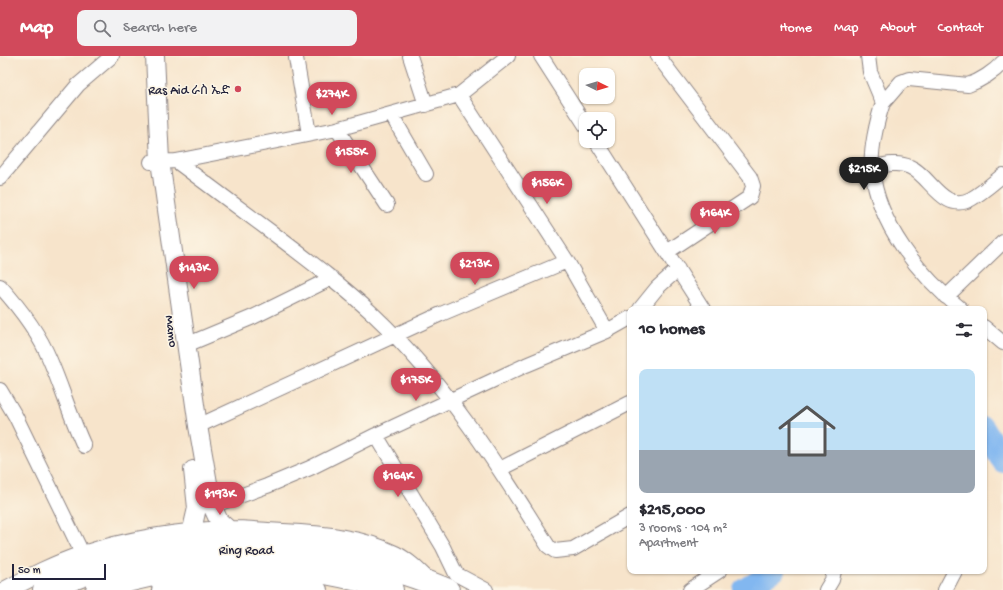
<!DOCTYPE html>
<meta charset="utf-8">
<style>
body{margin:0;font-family:"Gochi Hand","Noto Sans Ethiopic",sans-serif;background:#f2f2f3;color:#2b2b33;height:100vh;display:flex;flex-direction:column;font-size:15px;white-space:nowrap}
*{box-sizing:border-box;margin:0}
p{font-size:13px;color:#7c7c81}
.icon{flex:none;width:22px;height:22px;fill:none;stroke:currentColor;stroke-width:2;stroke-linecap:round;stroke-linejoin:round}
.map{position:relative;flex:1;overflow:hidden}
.details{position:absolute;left:627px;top:250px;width:360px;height:268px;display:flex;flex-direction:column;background:#fff;border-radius:8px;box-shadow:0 1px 3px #0004}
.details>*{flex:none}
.needle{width:26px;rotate:95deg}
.fabs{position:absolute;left:579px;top:12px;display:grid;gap:8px}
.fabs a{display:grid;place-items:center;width:36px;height:36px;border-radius:8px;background:#fff;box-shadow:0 1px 3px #0004;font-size:20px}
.scale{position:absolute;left:12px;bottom:10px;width:94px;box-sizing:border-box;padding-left:4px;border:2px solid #22223b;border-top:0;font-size:11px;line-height:14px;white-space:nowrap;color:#22223b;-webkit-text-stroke:3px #fcf5e5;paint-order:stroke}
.price{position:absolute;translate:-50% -34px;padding:0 9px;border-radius:14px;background:#d1495b;color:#fff;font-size:13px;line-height:26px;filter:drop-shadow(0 1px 2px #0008)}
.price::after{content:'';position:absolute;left:50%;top:24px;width:12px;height:9px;margin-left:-6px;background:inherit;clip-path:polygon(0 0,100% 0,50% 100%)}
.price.on{background:#222;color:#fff}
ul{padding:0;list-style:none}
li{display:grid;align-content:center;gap:8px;height:212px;padding:0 12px}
li span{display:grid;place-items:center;height:124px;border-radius:8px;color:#555}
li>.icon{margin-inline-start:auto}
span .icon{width:72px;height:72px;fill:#fffc;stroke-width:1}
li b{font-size:17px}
h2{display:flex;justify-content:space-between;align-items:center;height:48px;padding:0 12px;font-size:17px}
header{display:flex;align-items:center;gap:24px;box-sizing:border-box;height:56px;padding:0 20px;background:#d1495b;color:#fff}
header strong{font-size:19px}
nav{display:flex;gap:22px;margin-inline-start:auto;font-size:14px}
.search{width:280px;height:36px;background:#f2f2f3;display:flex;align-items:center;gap:10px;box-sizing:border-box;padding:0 14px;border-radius:8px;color:#7c7c81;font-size:15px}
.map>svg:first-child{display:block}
</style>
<header>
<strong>Map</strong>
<div class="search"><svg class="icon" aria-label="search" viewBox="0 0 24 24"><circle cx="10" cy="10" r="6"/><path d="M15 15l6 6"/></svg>Search here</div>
<nav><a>Home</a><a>Map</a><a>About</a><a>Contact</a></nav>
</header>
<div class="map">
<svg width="1003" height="534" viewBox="0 0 1003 534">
<rect width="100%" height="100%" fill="#fcf5e5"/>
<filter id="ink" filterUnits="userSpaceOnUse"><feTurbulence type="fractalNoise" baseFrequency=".025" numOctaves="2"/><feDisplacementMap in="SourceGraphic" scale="8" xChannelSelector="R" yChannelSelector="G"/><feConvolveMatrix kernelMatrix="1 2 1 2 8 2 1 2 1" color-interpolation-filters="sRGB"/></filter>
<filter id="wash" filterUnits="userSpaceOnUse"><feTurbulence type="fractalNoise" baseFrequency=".012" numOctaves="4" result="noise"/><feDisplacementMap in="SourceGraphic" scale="16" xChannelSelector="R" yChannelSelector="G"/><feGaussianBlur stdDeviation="0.9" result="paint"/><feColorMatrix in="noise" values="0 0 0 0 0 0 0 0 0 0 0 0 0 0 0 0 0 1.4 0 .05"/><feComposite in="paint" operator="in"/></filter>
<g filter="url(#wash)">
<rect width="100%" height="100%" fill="#f7e4cb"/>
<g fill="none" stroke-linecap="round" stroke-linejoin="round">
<path stroke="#82b7f0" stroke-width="22" d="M984 372 1003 406
M744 534 774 515"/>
</g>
</g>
<g filter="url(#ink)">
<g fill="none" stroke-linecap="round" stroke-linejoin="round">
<g stroke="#8c8383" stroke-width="16">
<path id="minor" d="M410 0 426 49
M541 0 586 70
M658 0 750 121 753 130 750 141 667 196
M868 0 870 16 883 47C877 64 870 95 872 113 878 169 919 219 961 253
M296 2 309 78
M459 39 567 205 607 275
M883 47 901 26 909 23 968 29C980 25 994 16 1003 6
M391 58 426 118
M337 73 387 149
M596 85 703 253
M176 105C210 130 244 156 278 181 311 206 344 231 374 259 445 326 497 408 548 490L555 495 573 493 630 460
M151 106 176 105 337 73 459 39 508 0
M871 112C884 109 897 105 910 111 930 119 943 158 971 143 982 137 993 127 1003 119
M0 122 78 29 112 0
M0 230C19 251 39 277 50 304 62 332 71 362 84 390
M946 241 1003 186
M640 253 657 232 678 213
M984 271 1003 287
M186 289 253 261 332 222
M0 334 16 361 83 499
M198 370 441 258 567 205
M376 379 443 491 456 518 486 534
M500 413 630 347
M212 450 267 430 310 412 376 379 526 309 607 275 630 262
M690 534 719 515
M826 534 832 524 834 515
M945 534 955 515"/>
</g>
<g stroke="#8c8383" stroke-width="20">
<path id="tertiary" d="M155 0 160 105 198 370 212 450 219 465 229 474
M191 478 197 452 193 414
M6 534C31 521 56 508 83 499 129 484 180 476 229 474 247 474 265 476 283 477 322 479 360 482 395 499 407 505 417 515 426 524
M161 534C218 527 261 525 318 534"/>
</g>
<g stroke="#8c8383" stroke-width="24">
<path id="trunk" d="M44 534C67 525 90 516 113 509 223 477 344 490 448 534
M97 534C193 502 296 502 392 534"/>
</g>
<use href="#minor" stroke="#fff" stroke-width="14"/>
<use href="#tertiary" stroke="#fff" stroke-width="18"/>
<use href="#trunk" stroke="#fff" stroke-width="22"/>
</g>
</g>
<circle fill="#d1495b" stroke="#fcf5e5" stroke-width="1.5" cx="238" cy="33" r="4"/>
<g text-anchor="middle" stroke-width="3" stroke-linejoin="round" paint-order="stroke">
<g font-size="13" fill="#22223b" stroke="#fcf5e5" text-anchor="end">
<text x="230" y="38">Ras Aid ራስ ኤድ</text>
</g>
<g font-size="13" fill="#22223b" stroke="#fcf5e5">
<text transform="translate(173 275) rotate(82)" y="5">Mamo</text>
<text x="246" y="498">Ring Road</text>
</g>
</g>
</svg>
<div class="fabs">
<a><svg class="needle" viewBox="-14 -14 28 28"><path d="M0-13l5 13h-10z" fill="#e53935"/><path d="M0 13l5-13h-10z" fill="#7c7c81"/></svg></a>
<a><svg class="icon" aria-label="locate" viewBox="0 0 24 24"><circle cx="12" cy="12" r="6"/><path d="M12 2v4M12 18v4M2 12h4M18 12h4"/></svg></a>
</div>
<div class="scale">50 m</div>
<b class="price" style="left:332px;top:60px">$274K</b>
<b class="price" style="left:351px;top:118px">$155K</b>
<b class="price on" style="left:864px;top:135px">$215K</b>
<b class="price" style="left:547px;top:149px">$156K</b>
<b class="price" style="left:715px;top:179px">$164K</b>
<b class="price" style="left:475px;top:230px">$213K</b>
<b class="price" style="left:194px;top:234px">$143K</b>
<b class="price" style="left:416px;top:346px">$175K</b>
<b class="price" style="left:398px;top:442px">$164K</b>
<b class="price" style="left:220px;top:460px">$193K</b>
<section class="details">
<h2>10 homes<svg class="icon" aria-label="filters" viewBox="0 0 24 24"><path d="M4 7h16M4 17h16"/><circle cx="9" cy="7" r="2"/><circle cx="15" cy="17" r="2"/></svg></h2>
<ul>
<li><span style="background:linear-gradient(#bfe0f5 65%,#9aa5b1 0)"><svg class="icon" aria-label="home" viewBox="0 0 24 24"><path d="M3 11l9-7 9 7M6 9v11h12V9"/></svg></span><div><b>$215,000</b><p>3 rooms · 104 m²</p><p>Apartment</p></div></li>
</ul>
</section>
</div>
